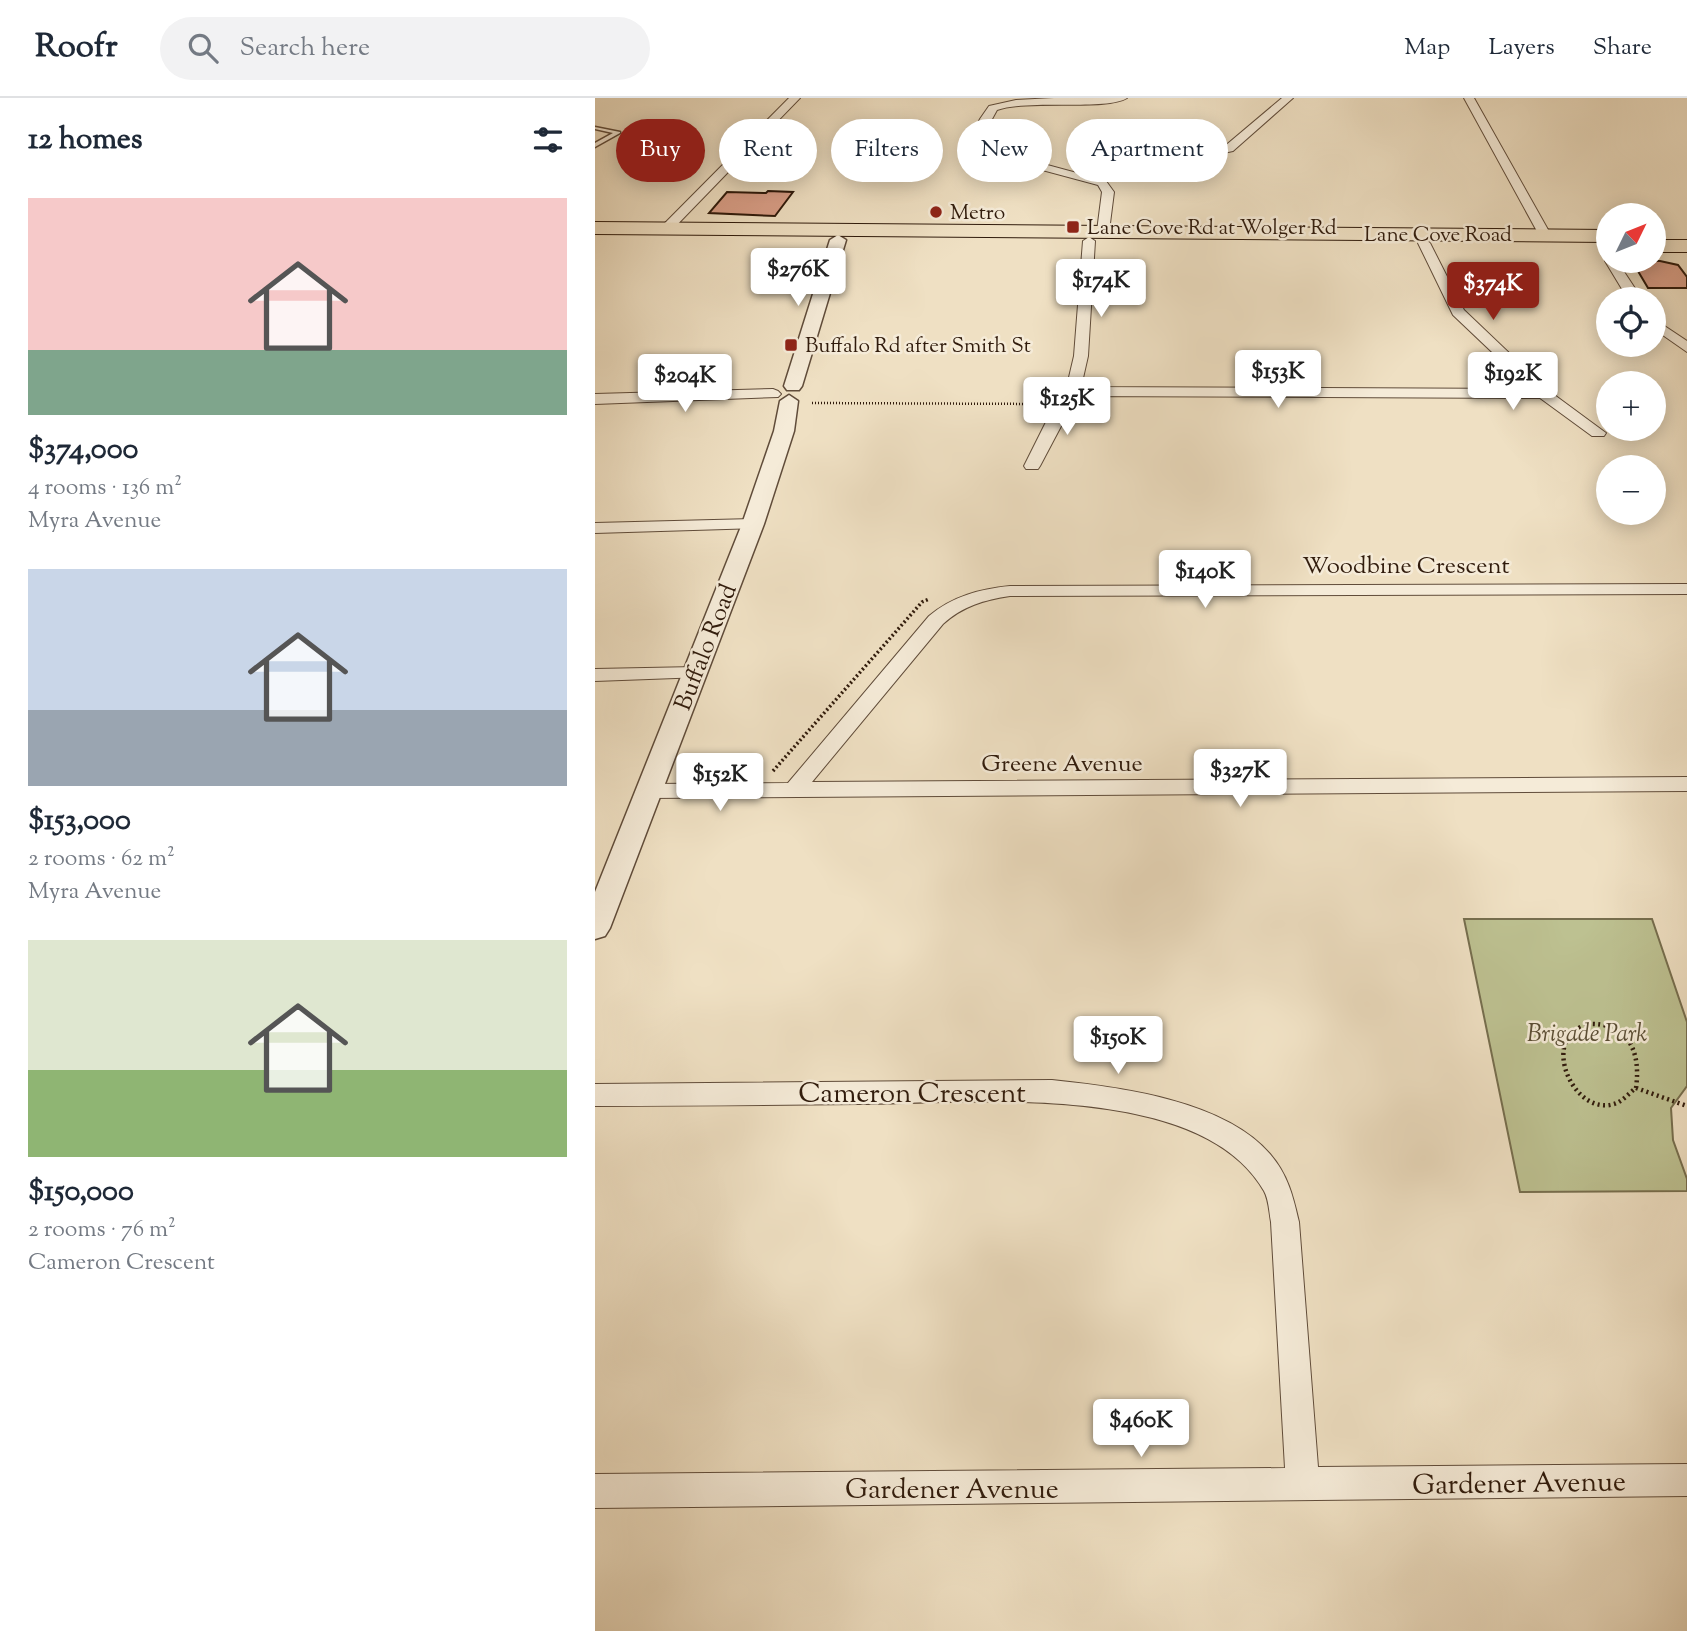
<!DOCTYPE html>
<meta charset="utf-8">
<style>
body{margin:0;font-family:"Sorts Mill Goudy",serif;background:#f2f2f3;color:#1f2937;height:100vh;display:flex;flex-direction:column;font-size:26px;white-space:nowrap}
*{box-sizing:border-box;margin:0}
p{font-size:23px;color:#747a83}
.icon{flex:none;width:38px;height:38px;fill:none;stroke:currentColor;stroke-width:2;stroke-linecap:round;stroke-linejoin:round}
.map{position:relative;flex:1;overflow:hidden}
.panel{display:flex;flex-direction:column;background:#fff;width:595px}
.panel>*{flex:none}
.top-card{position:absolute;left:21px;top:21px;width:665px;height:63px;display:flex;gap:14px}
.needle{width:46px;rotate:47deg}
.buttons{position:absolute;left:1001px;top:105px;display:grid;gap:14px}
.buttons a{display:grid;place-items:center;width:70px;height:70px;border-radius:50%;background:#fff;box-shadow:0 4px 18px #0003;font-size:35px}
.price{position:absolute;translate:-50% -60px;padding:0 16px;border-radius:7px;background:#fff;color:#222;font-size:23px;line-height:46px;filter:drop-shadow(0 2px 4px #0008)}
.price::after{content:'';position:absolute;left:50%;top:42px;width:21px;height:16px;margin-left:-10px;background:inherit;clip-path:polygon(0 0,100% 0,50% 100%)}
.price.current{background:#8f2418;color:#fff}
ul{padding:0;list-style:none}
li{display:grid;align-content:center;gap:14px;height:371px;padding:0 28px}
li span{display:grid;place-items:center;height:217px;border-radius:0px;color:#555}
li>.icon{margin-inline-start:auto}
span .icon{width:126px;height:126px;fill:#fffc;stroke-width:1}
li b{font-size:30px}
h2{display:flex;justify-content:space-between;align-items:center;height:84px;padding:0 28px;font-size:30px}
.tag{padding:0 24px;border-radius:32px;background:#fff;box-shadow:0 4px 18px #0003;font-size:24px;line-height:63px}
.tag.current{background:#8f2418;color:#fff}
header{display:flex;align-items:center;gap:42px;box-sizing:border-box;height:98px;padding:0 35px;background:#fff;border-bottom:2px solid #e0e1e3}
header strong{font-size:33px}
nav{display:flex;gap:38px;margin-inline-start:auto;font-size:24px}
.search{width:490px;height:63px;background:#f2f2f3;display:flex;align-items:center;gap:18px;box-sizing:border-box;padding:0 24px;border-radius:38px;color:#747a83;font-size:26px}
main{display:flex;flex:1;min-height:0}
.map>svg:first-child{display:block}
</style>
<header>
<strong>Roofr</strong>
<div class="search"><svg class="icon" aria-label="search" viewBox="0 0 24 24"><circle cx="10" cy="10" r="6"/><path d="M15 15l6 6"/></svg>Search here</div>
<nav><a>Map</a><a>Layers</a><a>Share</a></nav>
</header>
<main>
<section class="panel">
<h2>12 homes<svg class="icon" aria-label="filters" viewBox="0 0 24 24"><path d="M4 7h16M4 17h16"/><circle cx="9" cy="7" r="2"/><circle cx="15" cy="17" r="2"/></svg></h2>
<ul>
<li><span style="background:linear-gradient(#f6c9c9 70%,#7fa58c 0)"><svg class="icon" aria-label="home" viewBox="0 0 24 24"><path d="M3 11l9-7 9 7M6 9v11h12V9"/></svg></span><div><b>$374,000</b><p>4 rooms · 136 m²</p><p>Myra Avenue</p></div></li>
<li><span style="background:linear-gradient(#c9d6e8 65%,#9aa5b1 0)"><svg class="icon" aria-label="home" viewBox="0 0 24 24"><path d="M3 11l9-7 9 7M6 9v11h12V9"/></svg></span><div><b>$153,000</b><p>2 rooms · 62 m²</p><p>Myra Avenue</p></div></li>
<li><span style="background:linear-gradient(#dfe7d0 60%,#8fb573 0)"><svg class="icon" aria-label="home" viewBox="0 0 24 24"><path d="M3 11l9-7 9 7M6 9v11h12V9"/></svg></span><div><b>$150,000</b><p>2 rooms · 76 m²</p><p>Cameron Crescent</p></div></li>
</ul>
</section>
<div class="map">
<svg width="1092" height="1533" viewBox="0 0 1092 1533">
<rect width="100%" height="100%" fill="#efe0c3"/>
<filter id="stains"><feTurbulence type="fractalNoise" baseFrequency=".00286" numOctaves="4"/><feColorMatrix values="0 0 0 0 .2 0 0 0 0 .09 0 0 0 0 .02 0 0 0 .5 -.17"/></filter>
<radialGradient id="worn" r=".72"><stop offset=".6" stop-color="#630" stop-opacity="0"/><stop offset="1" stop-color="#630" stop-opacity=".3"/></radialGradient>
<path fill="#bdc191" stroke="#766e4e" stroke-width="2" d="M869 821H1057L1092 924V988L1076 1010 1078 1042 1092 1081V1093L925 1094Z"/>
<path fill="#d89e87" stroke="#301b0c" stroke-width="2" d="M173 93 198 94 180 118 114 115 132 94 171 95Z
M1037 163H1065L1083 167 1092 179V190H1053Z"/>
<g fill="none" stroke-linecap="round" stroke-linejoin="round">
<g stroke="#604c3a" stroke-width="3">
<path id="service" d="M0 29 25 34V35L0 49V45L18 35 0 31Z"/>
</g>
<g stroke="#604c3a" stroke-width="2">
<path id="minor" d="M194 0H205L76 133H68V127Z
M459 0H532C512 13 433 1 402 12L385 43 389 50 493 78 630 48 687 0H698L638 53 507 81 511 83 519 94 514 133 508 137 502 133 507 94 503 87 380 54 375 43 385 21 394 8 421 2Z
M869 0H879L956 137 954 140 950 141 944 137Z
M494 139 500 143 493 258 486 289 936 291 858 217 823 145 829 141 835 145 869 212 954 293 1011 335 1009 338H997L945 300 482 298 445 368 443 371H431L429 368 460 306 471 292 479 258 488 143Z
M1011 160 1022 163 1047 201H1033L1010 163Z
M1059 221 1092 243V254L1059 231Z
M178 291 183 293 186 296 183 299 0 306V296Z
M158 421 167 426 164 430 0 435V425Z
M1092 486V496L415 498C389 502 368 508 348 526L217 684 1092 679V693L52 700 44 698 41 693 44 688 52 686 193 685 334 518C358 498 385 491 415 488Z
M101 569 108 571 111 575 108 579 0 583V571Z
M457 982C524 989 629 1002 675 1056 693 1077 698 1098 704 1124L723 1369 1092 1366V1398L0 1410V1376L690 1370 676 1124C674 1114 674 1102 669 1093 606 982 375 1005 265 1006 177 1007 88 1008 0 1008V986Z"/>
</g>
<g stroke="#604c3a" stroke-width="3">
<path id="tertiary" d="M243 137 251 142 207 288 204 292H192L189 288 235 142Z
M194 297 203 303 199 333 169 426 15 830 10 838 0 841V794L147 426 179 333 185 303Z"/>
</g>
<g stroke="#301b0c" stroke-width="2">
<path id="trunk" d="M0 124 1013 132V144L0 136Z
M1059 142H1092V154H1059Z"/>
</g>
<path stroke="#301b0c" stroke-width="2.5" stroke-dasharray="1 2" stroke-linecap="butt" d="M217 305 448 306"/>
<path stroke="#301b0c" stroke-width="3.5" stroke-dasharray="2 2.5" stroke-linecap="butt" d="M178 673 327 504 334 501"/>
<path stroke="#301b0c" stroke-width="4.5" stroke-dasharray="2 3.5" stroke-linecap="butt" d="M992 926C1034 924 1046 954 1041 990 1034 995 1027 1004 1019 1006 983 1017 953 958 977 934 981 931 988 928 992 926Z
M1041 990 1092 1008"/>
<use href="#service" fill="#f5ebd8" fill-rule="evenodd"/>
<use href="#minor" fill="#f5ebd8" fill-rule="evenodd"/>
<use href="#tertiary" fill="#f5ebd8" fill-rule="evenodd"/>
<use href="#trunk" fill="#efe0c3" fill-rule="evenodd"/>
</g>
<g fill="#8f2418" stroke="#f5ebd8" stroke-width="2.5">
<circle cx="341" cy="114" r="7"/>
<rect x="471" y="122" width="14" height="14" rx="3.5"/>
<rect x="189" y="240" width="14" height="14" rx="3.5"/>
</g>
<g text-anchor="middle" stroke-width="5" stroke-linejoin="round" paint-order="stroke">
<g font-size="21" fill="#301b0c" stroke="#f5ebd8" text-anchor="start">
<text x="355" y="121">Metro</text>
<text x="492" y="136">Lane Cove Rd at Wolger Rd</text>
<text x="210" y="254">Buffalo Rd after Smith St</text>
</g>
<g font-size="21" fill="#301b0c" stroke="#f5ebd8">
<text x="843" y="143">Lane Cove Road</text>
</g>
<g font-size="24" fill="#301b0c" stroke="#f5ebd8">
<text x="811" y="475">Woodbine Crescent</text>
<text transform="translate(110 549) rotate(-69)" y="8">Buffalo Road</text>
<text x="467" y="673">Greene Avenue</text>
</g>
<g font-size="24" font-style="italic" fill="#5a4d34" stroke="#f5ebd8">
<text x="992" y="943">Brigade Park</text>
</g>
<g font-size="28" fill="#301b0c" stroke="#f5ebd8">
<text x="317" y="1004">Cameron Crescent</text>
<text transform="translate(924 1384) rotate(-1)" y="10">Gardener Avenue</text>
<text x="357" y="1400">Gardener Avenue</text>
</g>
</g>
<rect width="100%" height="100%" filter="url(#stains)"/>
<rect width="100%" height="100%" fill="url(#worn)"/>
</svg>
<div class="buttons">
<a><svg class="needle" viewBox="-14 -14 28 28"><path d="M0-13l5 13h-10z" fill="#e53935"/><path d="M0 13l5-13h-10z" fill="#747a83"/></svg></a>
<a><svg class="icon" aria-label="locate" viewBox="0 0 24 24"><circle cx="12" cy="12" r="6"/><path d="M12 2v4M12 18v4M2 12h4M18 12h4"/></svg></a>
<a>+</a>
<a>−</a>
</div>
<b class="price" style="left:203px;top:210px">$276K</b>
<b class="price" style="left:506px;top:221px">$174K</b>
<b class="price current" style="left:898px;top:224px">$374K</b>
<b class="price" style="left:683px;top:312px">$153K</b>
<b class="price" style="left:918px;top:314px">$192K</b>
<b class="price" style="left:90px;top:316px">$204K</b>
<b class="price" style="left:472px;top:339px">$125K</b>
<b class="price" style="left:610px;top:512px">$140K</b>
<b class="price" style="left:645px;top:711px">$327K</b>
<b class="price" style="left:125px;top:715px">$152K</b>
<b class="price" style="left:523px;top:978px">$150K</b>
<b class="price" style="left:546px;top:1361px">$460K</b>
<div class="top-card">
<a class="tag current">Buy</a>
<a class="tag">Rent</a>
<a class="tag">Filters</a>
<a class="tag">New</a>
<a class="tag">Apartment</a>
</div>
</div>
</main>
